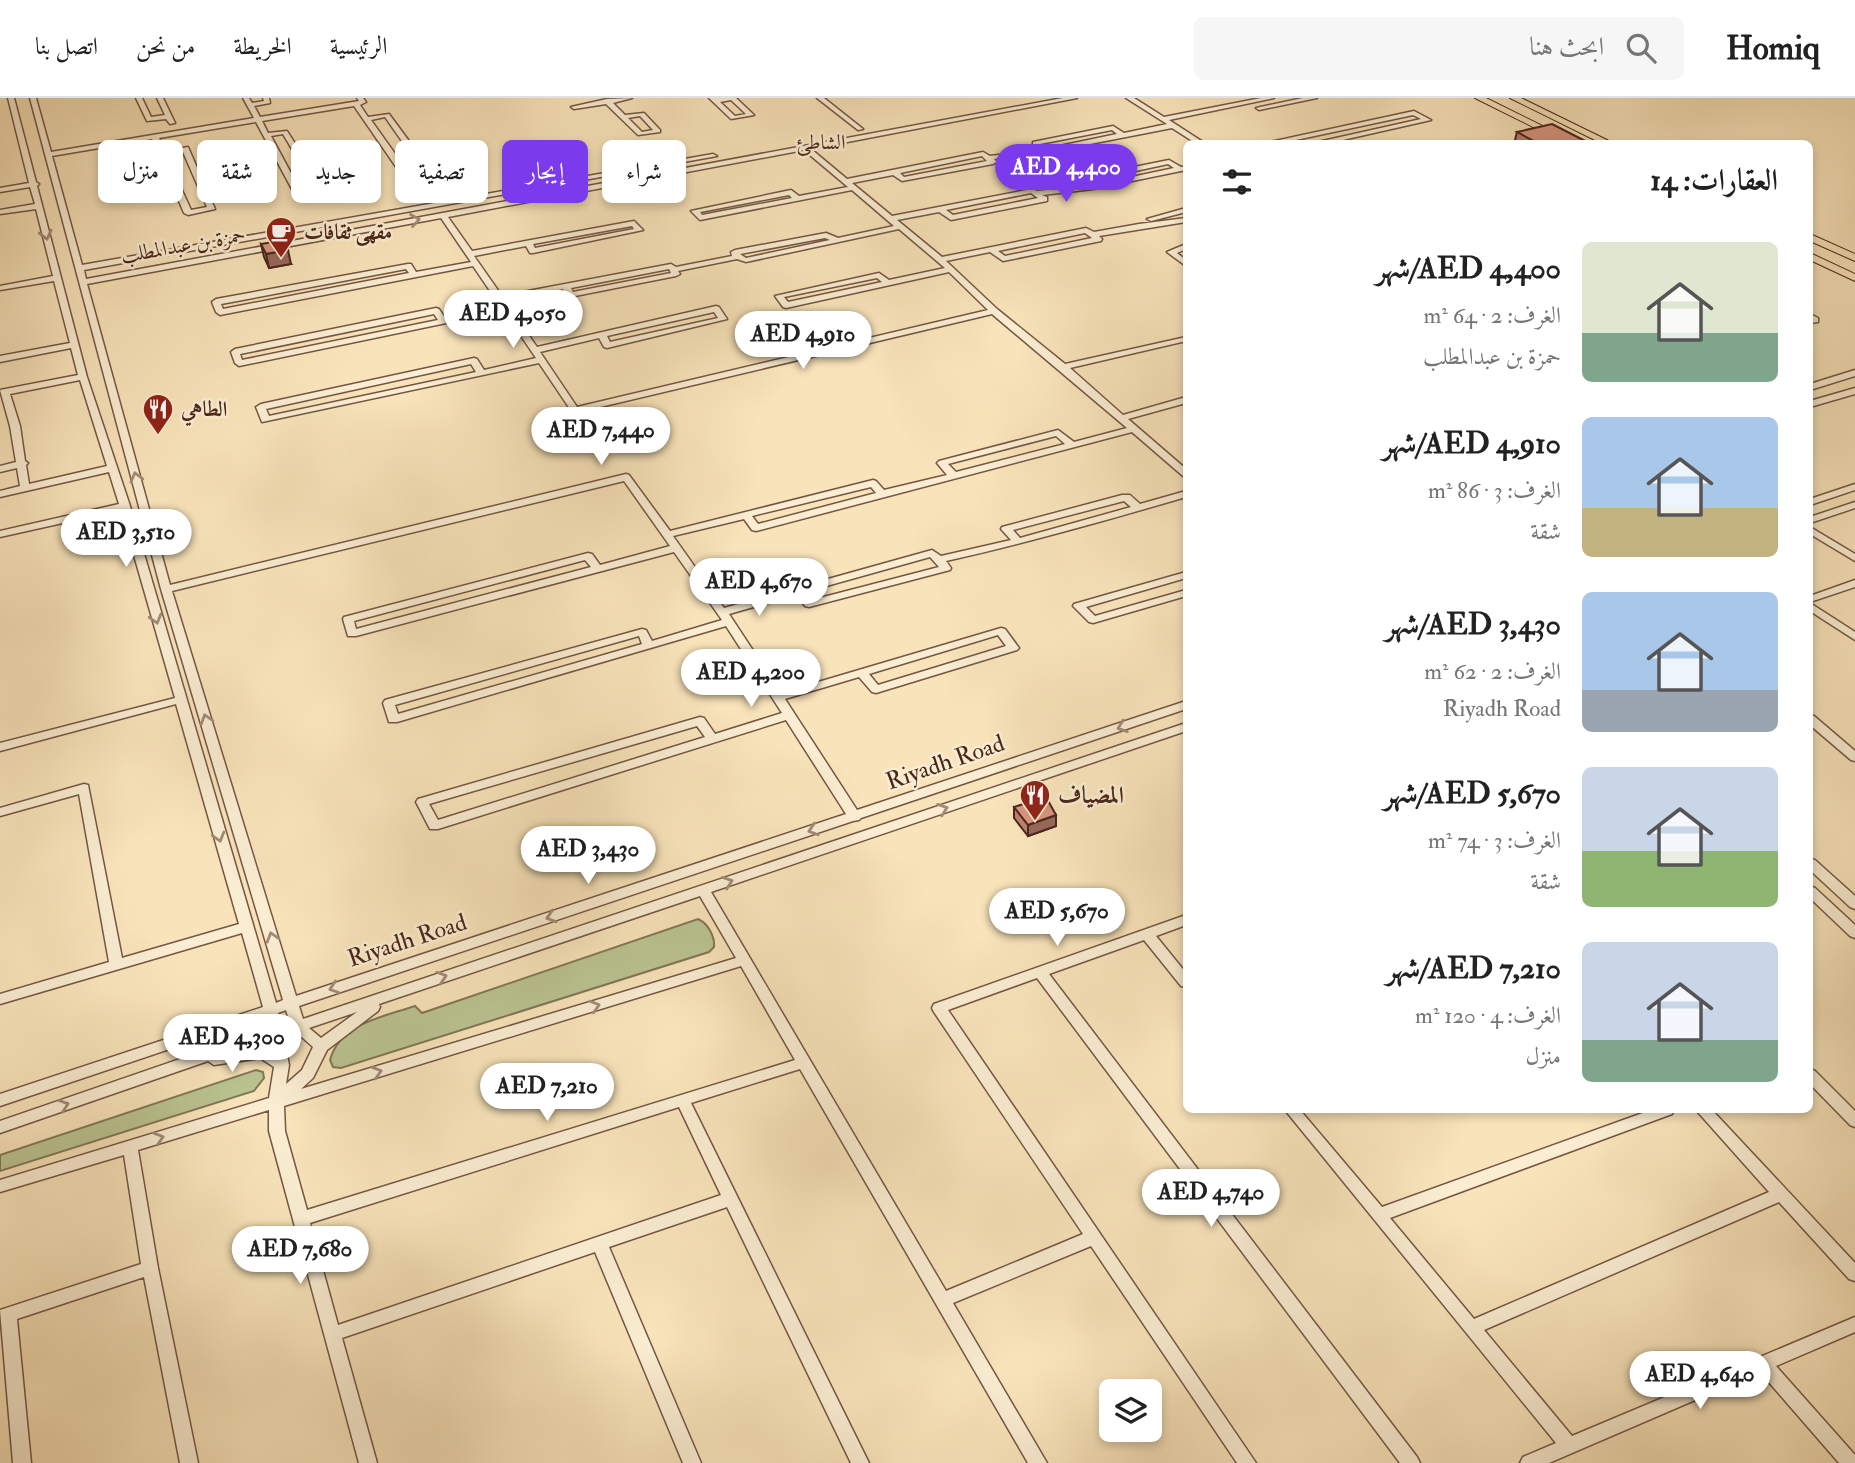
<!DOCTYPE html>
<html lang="ar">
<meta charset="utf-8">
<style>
body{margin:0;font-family:"IM FELL Double Pica",Amiri,serif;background:#f6f6f6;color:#222;direction:rtl;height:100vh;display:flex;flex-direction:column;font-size:26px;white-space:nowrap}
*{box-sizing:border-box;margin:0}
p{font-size:23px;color:#767676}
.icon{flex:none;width:38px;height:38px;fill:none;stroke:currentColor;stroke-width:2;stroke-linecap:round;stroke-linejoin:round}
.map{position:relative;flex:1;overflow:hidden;direction:ltr}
.sheet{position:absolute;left:1183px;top:42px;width:630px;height:973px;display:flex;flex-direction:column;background:#fff;border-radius:10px;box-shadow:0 4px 10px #0003;direction:rtl}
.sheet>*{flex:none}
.top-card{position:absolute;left:21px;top:42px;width:665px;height:63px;direction:rtl;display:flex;gap:14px}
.tools{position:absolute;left:1099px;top:1281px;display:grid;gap:14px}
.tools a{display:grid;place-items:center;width:63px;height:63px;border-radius:10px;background:#fff;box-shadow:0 4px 10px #0003;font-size:35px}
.price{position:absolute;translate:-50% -60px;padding:0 16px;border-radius:24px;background:#fff;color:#222;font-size:23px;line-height:46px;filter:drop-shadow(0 2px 4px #0008)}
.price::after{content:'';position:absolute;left:50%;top:42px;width:21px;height:16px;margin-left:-10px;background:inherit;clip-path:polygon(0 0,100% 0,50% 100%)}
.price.on{background:#7c3aed;color:#fff}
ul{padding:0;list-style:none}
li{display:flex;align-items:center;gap:21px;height:175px;padding:0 35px}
li span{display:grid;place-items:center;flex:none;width:196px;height:140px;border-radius:10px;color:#555}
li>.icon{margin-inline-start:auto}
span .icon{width:84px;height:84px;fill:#fffc;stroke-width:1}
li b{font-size:30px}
h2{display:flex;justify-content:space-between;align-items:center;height:84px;padding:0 35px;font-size:30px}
.pill{padding:0 24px;border-radius:10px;background:#fff;box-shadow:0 4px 10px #0003;font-size:24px;line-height:63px}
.pill.on{background:#7c3aed;color:#fff}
header{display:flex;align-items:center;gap:42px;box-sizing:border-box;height:98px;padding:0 35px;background:#fff;border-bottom:2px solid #e0e0e0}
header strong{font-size:33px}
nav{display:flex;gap:38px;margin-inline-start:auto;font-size:24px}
.search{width:490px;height:63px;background:#f6f6f6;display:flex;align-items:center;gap:18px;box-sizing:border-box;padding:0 24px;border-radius:10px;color:#767676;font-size:26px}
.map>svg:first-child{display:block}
</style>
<header>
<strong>Homiq</strong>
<div class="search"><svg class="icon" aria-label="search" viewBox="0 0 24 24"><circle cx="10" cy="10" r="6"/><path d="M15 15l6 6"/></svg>ابحث هنا</div>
<nav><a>الرئيسية</a><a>الخريطة</a><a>من نحن</a><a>اتصل بنا</a></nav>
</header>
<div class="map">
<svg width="1855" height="1365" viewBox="0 0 1855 1365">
<rect width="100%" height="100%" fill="#f8e3ba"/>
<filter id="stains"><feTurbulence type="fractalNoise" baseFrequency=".00286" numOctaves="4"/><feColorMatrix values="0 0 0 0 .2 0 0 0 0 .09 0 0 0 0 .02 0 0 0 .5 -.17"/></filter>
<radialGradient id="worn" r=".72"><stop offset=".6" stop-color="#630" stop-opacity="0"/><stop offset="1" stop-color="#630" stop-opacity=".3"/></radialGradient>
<path fill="#bac491" stroke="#827656" stroke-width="2" d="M698 821C708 825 715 839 714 849L709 854 341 970 333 969 330 962C340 925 383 919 415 908L422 915Z
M256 972 263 974 264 980 254 993 0 1073V1057Z"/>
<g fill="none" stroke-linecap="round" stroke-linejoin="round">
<g stroke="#755643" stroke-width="3">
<path id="minor" d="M8 0H14L36 84 39 86 37 88 87 279 130 408 276 905 283 902 161 491 30 0H36L51 54 254 20 243 0H249L252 5 264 3 263 0H269L270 5 254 8 260 19 359 3 357 0H363L366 4 360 7 368 19 389 16 431 73 403 79 354 8 262 23 268 35 287 33 324 91 298 97 294 95 256 24 159 40 165 53 188 49 215 111 188 117 184 115 152 41 52 58 82 167 713 56 717 58 84 172 86 181 1063 0H1077L811 51 847 81 983 54 990 58 1038 52 1033 46V44L1113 28 1124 35 1167 26 1126 0H1134L1164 19 1261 0H1274L1169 22 1206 46H1197L1172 30 1044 55 994 61 997 64 993 66 902 83 893 77 852 85 892 118 1032 91 1037 93 1086 88 1080 84V80L1169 62 1181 69 1186 68V72L1093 91 1042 97 1047 99V103L951 122 939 114 897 122 942 159 1086 130 1094 134 1139 126 1186 120V124L1099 138 1102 141 1101 143 1003 163 990 154 946 163 997 211 1065 266 1186 239V243L1070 270 1123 317 1186 299V305L1128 321 1186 371V379L1183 378 1132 334 756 433 752 432 744 421 673 438 724 510 932 452 941 458 1011 442 1001 431 1002 429 1122 397H1130L1140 406 1186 393V399C1107 422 1027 445 946 463L951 470 950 472 809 509 805 508 796 497 729 516 781 595 1001 530 1005 531 1019 550 1017 552 876 595 872 594 859 579 785 601 857 712 1186 603V611L861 720 859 722 853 723 299 908 303 921 1186 625V633L711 794 946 1193 1083 1136 934 914 932 910 934 906 1186 817V827L1156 838 1186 875V889L1181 888 1144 842 1049 876 1417 1359 1420 1365H1400L1037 880 948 912 1256 1365H1237L1091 1148 953 1205 1047 1365H1028L800 971 691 1005 869 1365H851L727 1109 609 1149 701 1365H683L595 1154 342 1240 377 1365H359L269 1033V1012L138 1052 158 1170 198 1365H180L144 1179 17 1221 31 1365H13L0 1212 141 1166 124 1057 0 1094V1082L269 1000 274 969 260 960 214 967 208 963 0 1035V1023L267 931 265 919 0 1008V996L263 909 242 835 0 906V896L109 864 79 696 0 718V710L84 686 88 687 122 860 239 826 176 606 0 653V645L175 600 121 412 0 439V433L119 406 109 374 0 399V393L20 388 17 370 0 374V368L16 364 10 328 0 292 78 277 71 250 0 264V258L70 245 54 183 0 192V188L53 178 36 111 0 116V112L35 106 30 89 0 94V90L29 85ZM385 19 422 72 408 74 371 22ZM1112 32 1117 36 1045 51 1040 46ZM283 36 315 90 300 92 271 38ZM804 52 848 89 799 98 791 92 691 113 700 122 852 92 894 128 838 140 826 135 735 152 731 154 732 158 676 169 671 166 502 198 474 158 526 148 530 155H533L643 132 634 123 472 153 448 119ZM183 54 207 109 191 112 166 57ZM982 58 987 63 904 79 900 75ZM1168 66 1174 70 1094 87 1089 83ZM1031 95 1038 100 953 117 946 112ZM789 97 792 100 702 117 700 114ZM441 120 471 164 416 174 411 166H408L216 201 212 204 216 214 220 217 473 168 501 209 445 220 439 211 436 210 235 251 231 254 235 265 239 268 504 213 536 260 484 272 477 261 474 260 261 306 256 309 262 324 539 265 572 314 575 315 992 216 1127 330 1074 344 1058 332 939 363 937 365 947 377 884 392 876 383 873 382 670 433 629 377 626 376 170 487 87 186ZM632 128 634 131 535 150 533 146ZM899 131 945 170 889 182 879 175 775 198 783 209 786 210 949 174 988 212 577 309 540 254 599 240 604 249 607 250 727 221 719 209 716 208 537 249 505 203 563 191 567 199H570L676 178 680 176 678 173 737 161 746 164ZM1085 135 1092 140 1005 158 998 153ZM825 140 830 142 746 160 740 156ZM406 171 409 175 223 211 221 206ZM669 171 671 175 573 194 571 190ZM877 180 882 184 788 204 784 199ZM714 214 718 220 610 244 607 238ZM434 216 438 222 242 262 240 256ZM471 266 476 274 269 318 266 311ZM80 282 107 368 29 386 26 367 28 365 25 363 20 328 10 296ZM1056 338 1065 346 956 374 948 366ZM624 383 670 448 600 467 592 456 588 455 344 519 343 521 348 538H356L674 454 722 522 652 543 646 532 642 531 385 602 383 605 389 624H397L726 528 782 615 715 636 704 620 700 619 418 701 416 704 430 731H438L786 622 846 716 296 898 172 493ZM871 389 876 395 758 426 752 418ZM1124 403 1131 409 1020 440 1013 432ZM930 459 939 469 812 502 805 494ZM585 462 591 469 356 531 354 523ZM998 537 1006 548 878 587 869 576ZM639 538 642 546 398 616 395 607ZM697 628 705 639 438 722 429 706ZM700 798 736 860 301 991 313 980 327 952 378 913 380 909 379 906ZM741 868 795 962 307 1112 285 1033 284 1008ZM286 912 290 925 281 927 278 915ZM357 914 321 940 309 930ZM296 934 313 949 302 972 286 986 289 967 283 937ZM269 942 272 953 262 948 241 951ZM679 1009 721 1097 338 1227 310 1125Z
M136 0H142L151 19 165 17 157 0H163L175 25 170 26 166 21 147 23Z
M632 0 613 5 625 17 644 15 660 32V34L638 37 606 6 574 11 571 9 607 1ZM640 18 653 32 642 34 628 20Z
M709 0H736L754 17 731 21ZM731 2 746 16 735 18 720 4Z
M817 0H824L863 31 858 32Z
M1303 0H1317L1259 12 1256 10Z
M1414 13 1431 22 1325 46H1309L1421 21 1413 17 1277 46H1261Z
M1186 110V114L1151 123 1147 121Z
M1186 146V151L1177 155 1186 162V168L1167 154Z
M1810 216 1818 220V224L1810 225Z
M1855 272V278L1810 292V286Z
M1855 290V296L1810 309V303Z
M1855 386V392L1810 407V401Z
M1855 404V410L1810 425V419Z
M1810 429 1855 456V463L1810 436Z
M1186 474V480L1086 509 1095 518 1186 492V498L1093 525 1089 524 1073 508 1074 506Z
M1855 482V489L1810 504V498Z
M1810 505 1855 534V542L1810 513Z
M1810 617 1814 618 1855 653V663L1851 662 1810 627Z
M1810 761 1815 762 1855 798V811L1850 809 1810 772Z
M1810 788 1815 790 1855 827V840L1850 838 1810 800Z
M1810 971 1815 973 1855 1013V1029L1850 1027 1810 986Z
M1285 1012H1300L1382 1109 1651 1012H1674L1672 1016 1390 1120 1474 1221 1769 1094 1696 1012H1712L1855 1165V1183L1849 1181 1779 1104 1484 1232 1572 1338 1855 1219V1234L1776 1268 1855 1357V1365H1839L1760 1274 1549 1365H1520L1523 1359 1556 1345Z"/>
</g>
<g stroke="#49271b" stroke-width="2">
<path id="major" d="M1475 0H1486L1579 46H1567Z
M1510 0H1521L1615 46H1603Z
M1810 136 1855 156V163L1810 143Z
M1810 155 1855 176V183L1810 162Z"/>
</g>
<use href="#minor" fill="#faedd2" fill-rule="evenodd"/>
<use href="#major" fill="#f8e3ba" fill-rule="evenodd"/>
</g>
<path fill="#bb806f" stroke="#49271b" stroke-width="2" d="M1517 34 1591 46H1514Z
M261 146 291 166 269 170 264 159Z
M1014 709 1056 717V728L1028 738 1014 720Z"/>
<path fill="#98685a" stroke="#49271b" stroke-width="2" d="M288 152 291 166 269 170 266 156Z
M1056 717V728L1028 738V727Z"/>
<path fill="#d99581" stroke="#49271b" stroke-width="2" d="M1552 26 1591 46H1539L1517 34Z
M284 142 288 152 266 156 261 146Z
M1046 699 1056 717 1028 727 1014 709Z"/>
<defs><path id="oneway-chevron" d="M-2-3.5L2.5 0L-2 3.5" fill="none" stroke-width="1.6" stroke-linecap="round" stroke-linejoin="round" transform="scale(1.75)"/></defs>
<g stroke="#a28a76">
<use href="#oneway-chevron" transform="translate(415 122) rotate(-10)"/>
<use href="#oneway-chevron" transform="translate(46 137) rotate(76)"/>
<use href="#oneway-chevron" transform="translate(136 379) rotate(-105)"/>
<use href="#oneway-chevron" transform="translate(156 521) rotate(74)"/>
<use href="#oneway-chevron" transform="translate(206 621) rotate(-107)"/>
<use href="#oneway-chevron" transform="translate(1122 629) rotate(161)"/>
<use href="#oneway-chevron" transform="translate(943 711) rotate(-19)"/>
<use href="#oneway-chevron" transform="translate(813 732) rotate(162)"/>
<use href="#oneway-chevron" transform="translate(219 739) rotate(74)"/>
<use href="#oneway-chevron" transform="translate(728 784) rotate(-19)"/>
<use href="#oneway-chevron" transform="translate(551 819) rotate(162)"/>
<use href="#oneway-chevron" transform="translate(272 839) rotate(-107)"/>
<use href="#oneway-chevron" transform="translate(442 879) rotate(-18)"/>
<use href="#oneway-chevron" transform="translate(334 890) rotate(162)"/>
<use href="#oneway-chevron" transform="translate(595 908) rotate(-17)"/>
<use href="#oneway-chevron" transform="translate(377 974) rotate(-17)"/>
<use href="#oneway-chevron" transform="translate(64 1007) rotate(-19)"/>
<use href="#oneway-chevron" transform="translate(159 1040) rotate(-17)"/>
</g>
<defs>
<g id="cafe-pin" transform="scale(1.575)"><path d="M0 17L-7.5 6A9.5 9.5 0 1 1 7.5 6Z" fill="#8f2418" stroke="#faedd2"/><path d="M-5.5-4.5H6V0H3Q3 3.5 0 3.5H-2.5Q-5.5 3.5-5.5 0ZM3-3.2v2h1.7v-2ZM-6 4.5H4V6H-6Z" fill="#fff"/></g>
<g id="restaurant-pin" transform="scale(1.575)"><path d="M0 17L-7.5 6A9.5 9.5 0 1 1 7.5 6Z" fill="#8f2418" stroke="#faedd2"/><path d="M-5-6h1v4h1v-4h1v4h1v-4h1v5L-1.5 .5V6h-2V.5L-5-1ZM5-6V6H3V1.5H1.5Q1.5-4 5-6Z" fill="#fff"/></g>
</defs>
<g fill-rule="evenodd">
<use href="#cafe-pin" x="281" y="134"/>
<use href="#restaurant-pin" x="158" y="311"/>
<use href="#restaurant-pin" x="1035" y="697"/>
</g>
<g text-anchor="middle" stroke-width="5" stroke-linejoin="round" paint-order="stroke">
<g font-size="21" fill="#49271b" stroke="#faedd2">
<text x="821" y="51">الشاطئ</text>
</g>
<g font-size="21" font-weight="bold" fill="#49271b" stroke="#faedd2" text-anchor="start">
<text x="304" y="141">مقهى ثقافات</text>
<text x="181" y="318">الطاهي</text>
</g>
<g font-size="21" fill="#49271b" stroke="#faedd2">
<text transform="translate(183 147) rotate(-10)" y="7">حمزة بن عبدالمطلب</text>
</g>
<g font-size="24" fill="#49271b" stroke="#faedd2">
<text transform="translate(945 664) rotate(-19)" y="8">Riyadh Road</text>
<text transform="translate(407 842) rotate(-18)" y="8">Riyadh Road</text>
</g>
<g font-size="24" font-weight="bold" fill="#49271b" stroke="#faedd2" text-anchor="start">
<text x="1058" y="705">المضياف</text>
</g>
</g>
<rect width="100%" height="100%" filter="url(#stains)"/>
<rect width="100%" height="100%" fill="url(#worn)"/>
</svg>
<div class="tools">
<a><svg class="icon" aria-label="layers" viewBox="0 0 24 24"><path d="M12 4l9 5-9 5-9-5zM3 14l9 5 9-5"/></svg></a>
</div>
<b class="price on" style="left:1066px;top:106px">AED 4,400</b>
<b class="price" style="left:513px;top:252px">AED 4,050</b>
<b class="price" style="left:803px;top:273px">AED 4,910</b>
<b class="price" style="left:601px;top:369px">AED 7,440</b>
<b class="price" style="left:126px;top:471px">AED 3,510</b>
<b class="price" style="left:759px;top:520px">AED 4,670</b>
<b class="price" style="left:751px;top:611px">AED 4,200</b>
<b class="price" style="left:588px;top:788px">AED 3,430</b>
<b class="price" style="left:1057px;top:850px">AED 5,670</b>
<b class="price" style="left:232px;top:976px">AED 4,300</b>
<b class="price" style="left:547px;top:1025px">AED 7,210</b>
<b class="price" style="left:1211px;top:1131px">AED 4,740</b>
<b class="price" style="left:300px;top:1188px">AED 7,680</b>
<b class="price" style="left:1700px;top:1313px">AED 4,640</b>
<div class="top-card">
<a class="pill">شراء</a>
<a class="pill on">إيجار</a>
<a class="pill">تصفية</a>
<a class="pill">جديد</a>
<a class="pill">شقة</a>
<a class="pill">منزل</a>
</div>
<section class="sheet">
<h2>العقارات: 14<svg class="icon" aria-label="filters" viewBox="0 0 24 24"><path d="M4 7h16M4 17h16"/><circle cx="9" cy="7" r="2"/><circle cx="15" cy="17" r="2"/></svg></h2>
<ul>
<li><span style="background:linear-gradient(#dfe7d0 65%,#7fa58c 0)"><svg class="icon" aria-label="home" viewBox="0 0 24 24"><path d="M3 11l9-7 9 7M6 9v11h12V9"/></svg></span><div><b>AED 4,400/شهر</b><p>الغرف: 2 · 64 m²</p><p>حمزة بن عبدالمطلب</p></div></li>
<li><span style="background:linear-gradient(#a9c7e8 65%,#c2b280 0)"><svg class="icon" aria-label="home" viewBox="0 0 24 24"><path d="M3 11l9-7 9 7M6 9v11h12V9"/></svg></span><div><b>AED 4,910/شهر</b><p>الغرف: 3 · 86 m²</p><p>شقة</p></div></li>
<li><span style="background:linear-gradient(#a9c7e8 70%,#9aa5b1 0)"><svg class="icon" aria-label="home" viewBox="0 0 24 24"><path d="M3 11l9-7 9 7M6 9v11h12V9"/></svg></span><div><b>AED 3,430/شهر</b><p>الغرف: 2 · 62 m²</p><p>Riyadh Road</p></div></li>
<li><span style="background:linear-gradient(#c9d6e8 60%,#8fb573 0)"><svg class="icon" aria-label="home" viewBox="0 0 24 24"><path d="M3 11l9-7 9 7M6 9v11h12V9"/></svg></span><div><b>AED 5,670/شهر</b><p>الغرف: 3 · 74 m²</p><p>شقة</p></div></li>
<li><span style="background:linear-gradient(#c9d6e8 70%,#7fa58c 0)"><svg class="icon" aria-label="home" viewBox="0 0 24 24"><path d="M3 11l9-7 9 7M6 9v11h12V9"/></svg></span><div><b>AED 7,210/شهر</b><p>الغرف: 4 · 120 m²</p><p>منزل</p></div></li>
</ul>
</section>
</div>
